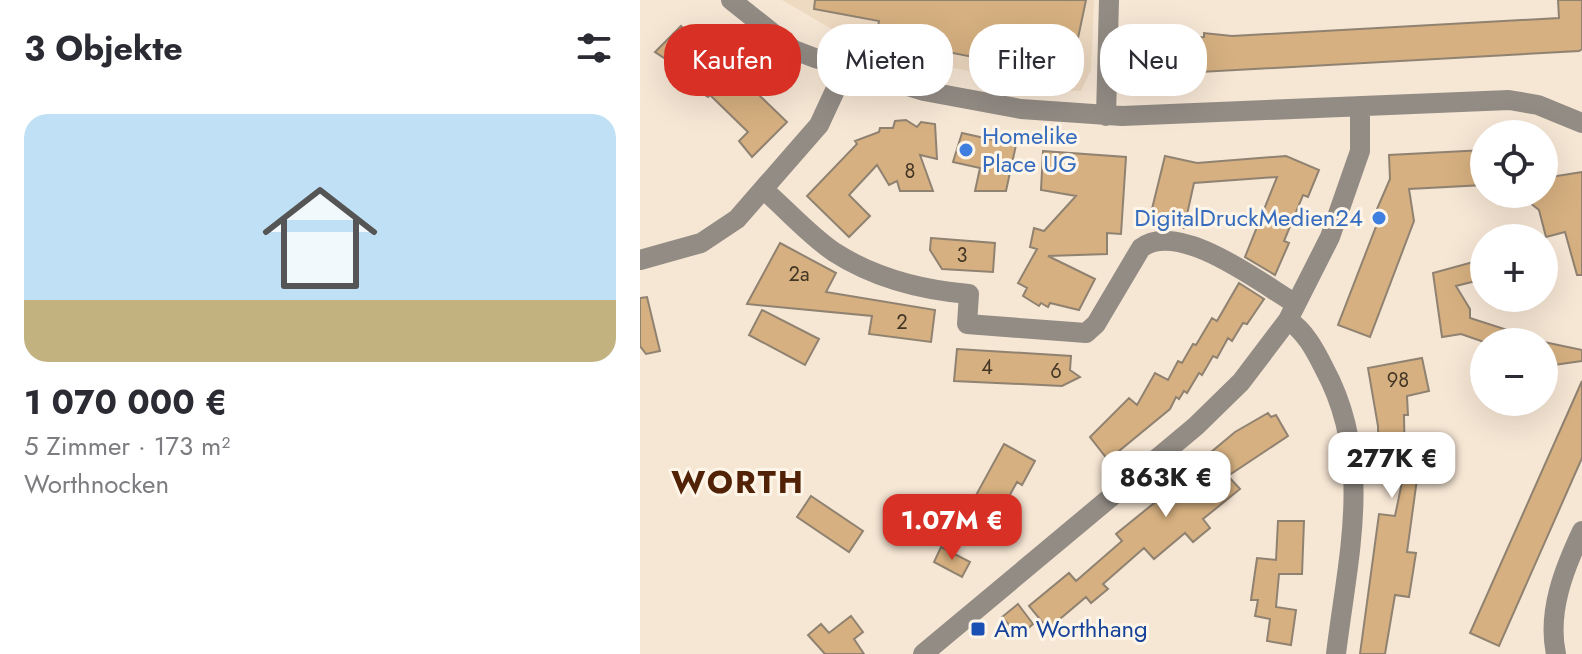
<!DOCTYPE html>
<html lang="de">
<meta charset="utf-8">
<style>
body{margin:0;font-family:Jost,sans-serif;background:#f7f7f7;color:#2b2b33;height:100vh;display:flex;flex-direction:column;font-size:30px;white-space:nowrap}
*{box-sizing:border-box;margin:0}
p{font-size:26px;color:#7c7c81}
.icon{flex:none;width:44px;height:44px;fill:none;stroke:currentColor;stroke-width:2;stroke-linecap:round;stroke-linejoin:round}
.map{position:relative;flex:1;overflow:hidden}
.sheet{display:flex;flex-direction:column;background:#fff;width:640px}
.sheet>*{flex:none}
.guide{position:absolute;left:24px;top:24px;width:760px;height:72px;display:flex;gap:16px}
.buttons{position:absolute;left:830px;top:120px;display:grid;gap:16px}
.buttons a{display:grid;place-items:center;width:88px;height:88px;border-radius:50%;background:#fff;box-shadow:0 8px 32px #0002;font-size:40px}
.price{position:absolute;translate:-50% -68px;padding:0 18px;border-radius:16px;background:#fff;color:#222;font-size:26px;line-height:52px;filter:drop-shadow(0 2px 4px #0008)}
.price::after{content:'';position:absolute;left:50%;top:48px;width:24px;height:18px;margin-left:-12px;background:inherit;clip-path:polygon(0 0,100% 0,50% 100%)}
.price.current{background:#d93025;color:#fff}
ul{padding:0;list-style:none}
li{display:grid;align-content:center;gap:16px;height:424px;padding:0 24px}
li+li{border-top:2px solid #e1e1e2}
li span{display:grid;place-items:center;height:248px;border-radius:24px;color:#555}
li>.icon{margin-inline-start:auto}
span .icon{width:144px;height:144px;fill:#fffc;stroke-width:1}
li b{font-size:34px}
h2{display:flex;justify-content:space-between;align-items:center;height:96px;padding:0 24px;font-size:34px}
.pill{padding:0 28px;border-radius:32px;background:#fff;box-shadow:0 8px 32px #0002;font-size:28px;line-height:72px}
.pill.current{background:#d93025;color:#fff}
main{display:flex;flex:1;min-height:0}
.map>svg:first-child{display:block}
</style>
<main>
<section class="sheet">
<h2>3 Objekte<svg class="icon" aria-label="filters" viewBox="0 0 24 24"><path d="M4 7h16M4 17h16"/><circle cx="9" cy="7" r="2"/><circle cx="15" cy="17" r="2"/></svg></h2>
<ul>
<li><span style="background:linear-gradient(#bfe0f5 75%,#c2b280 0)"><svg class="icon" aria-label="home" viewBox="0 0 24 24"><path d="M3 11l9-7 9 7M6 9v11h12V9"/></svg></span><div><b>1 070 000 €</b><p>5 Zimmer · 173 m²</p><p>Worthnocken</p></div></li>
</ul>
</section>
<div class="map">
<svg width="942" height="654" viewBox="0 0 942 654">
<rect width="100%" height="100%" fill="#f6e6d4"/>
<path fill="#eed9c1" d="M142 0H454L451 70 441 91H420L259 56 204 36Z"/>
<path fill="#d6b080" stroke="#908271" stroke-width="2" d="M175 0H446L430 76 236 38 239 21 174 9Z
M918 0H942V49L939 51 506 75 504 40 564 37V33L592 36 919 18Z
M41 26 89 74 93 70 147 122 112 157 99 141 108 132 70 95 68 97 49 85 54 80 30 67 33 64 15 52Z
M266 120 277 127 281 122 295 124 297 159 280 155 293 191H260L257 181 249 185 237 165 209 195 230 216 209 237 167 196 217 144 215 141 239 132 240 128H253L255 121Z
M322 133 376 145 366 191H335L340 168 313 162Z
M844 150V185L769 189 774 221 730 337 698 325 742 211 737 209 750 179 749 155Z
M403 151 486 157 481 234 467 233V254L408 256 455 279 439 310 410 303 408 307 401 303 399 306 383 296 387 288 378 283 397 249 390 247 394 228 404 231 436 196 401 190Z
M525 156 557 163 646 156 679 170 668 197 663 195 644 241 649 243 635 275 605 257 637 177 554 183 544 228 509 221Z
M942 172V275H937L925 232 906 237 899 210 879 194H904V178Z
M291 238 355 243 353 272 302 269 290 250Z
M140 243 196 273 186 292 295 310 291 342 229 334 232 316 107 304Z
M844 259V279L816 286 830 309V318L892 338 891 342H844L821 334 802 337 793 273Z
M599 283 624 299 607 324 603 323 592 341 588 338 577 358 573 356 562 375 559 373 547 393 544 391 539 399 536 397 530 409 468 460 450 437 489 398 497 405 515 373 528 380 538 361 542 363 553 344 556 345 572 318 577 321Z
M7 297 20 351 6 354 0 346V298Z
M122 310 179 339 165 365 109 335Z
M904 342 942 350V361L914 365 904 362Z
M317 349 431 356 430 370 440 377 422 386 314 381Z
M782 358 789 391 767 396 768 415H764L765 477 777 479 767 552 776 553 769 597 755 595 745 654H720L739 514 755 516 763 477 739 478 738 426 728 368Z
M942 381V458L859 646 830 633Z
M628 413 631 417 636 415 648 436 588 476 600 489 563 519 570 528 553 542 545 533 514 559 504 548 463 584 468 589 451 603 446 597 408 629 389 606 429 573 436 581 482 541 476 534 540 482 547 491 579 465 570 453 595 432Z
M364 444 395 461 382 485 377 482 361 511 335 497Z
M171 496 223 531 209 552 157 517Z
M638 521H664L662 574H639L636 607 656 610 651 645 627 641 630 619 615 616 618 600H611L617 558 636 560Z
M301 547 330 562 322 577 294 562Z
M378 604 393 624 379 636 362 617Z
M211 616 223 632 214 639 224 654H185L168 635 181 624 189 633Z"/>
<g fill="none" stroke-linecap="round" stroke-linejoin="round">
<path stroke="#938c85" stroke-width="20" d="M91 0 154 50 175 58 284 91 381 109 482 116 869 100 898 105 942 123
M466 116 469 0
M124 190C147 210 169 235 194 252 233 277 282 290 329 294L327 324 446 333 456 324 501 248C539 219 622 284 656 304
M0 260 61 243 97 219 179 125 205 69
M648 320C665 331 675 350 684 368 734 460 708 555 696 654
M283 654 556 426 601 382 648 320 690 237 720 151V106
M916 654C907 612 924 569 942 531"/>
</g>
<g fill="#3f7fe0" stroke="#fef5e9" stroke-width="3">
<circle cx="326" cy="150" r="8"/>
<circle cx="739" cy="218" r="8"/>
</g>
<rect fill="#1a4fb4" stroke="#fef5e9" stroke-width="3" x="330" y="621" width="16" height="16" rx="4"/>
<g text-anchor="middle" stroke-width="6" stroke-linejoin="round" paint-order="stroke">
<g font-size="20" fill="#423524">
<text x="270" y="178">8</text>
<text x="322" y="262">3</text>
<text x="159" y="281">2a</text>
<text x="262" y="329">2</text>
<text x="347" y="374">4</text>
<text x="416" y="378">6</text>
<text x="758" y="387">98</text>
</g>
<g font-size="24" fill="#366cbe" stroke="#fef5e9" text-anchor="start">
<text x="342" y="144">Homelike<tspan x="342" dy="28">Place UG</tspan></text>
<text x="723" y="226" text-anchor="end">DigitalDruckMedien24</text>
</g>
<g font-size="24" fill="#164399" stroke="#fef5e9" text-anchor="start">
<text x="354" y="637">Am Worthhang</text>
</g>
<g font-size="32" font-weight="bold" letter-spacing="2" fill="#512205" stroke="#fef5e9">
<text x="98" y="493">WORTH</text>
</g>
</g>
</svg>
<div class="buttons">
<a><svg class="icon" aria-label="locate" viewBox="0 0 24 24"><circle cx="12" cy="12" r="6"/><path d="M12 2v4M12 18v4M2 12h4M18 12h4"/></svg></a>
<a>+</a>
<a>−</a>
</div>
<b class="price" style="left:752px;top:500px">277K €</b>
<b class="price" style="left:526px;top:519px">863K €</b>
<b class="price current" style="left:312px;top:562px">1.07M €</b>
<div class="guide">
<a class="pill current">Kaufen</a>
<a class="pill">Mieten</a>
<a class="pill">Filter</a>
<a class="pill">Neu</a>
</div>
</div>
</main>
